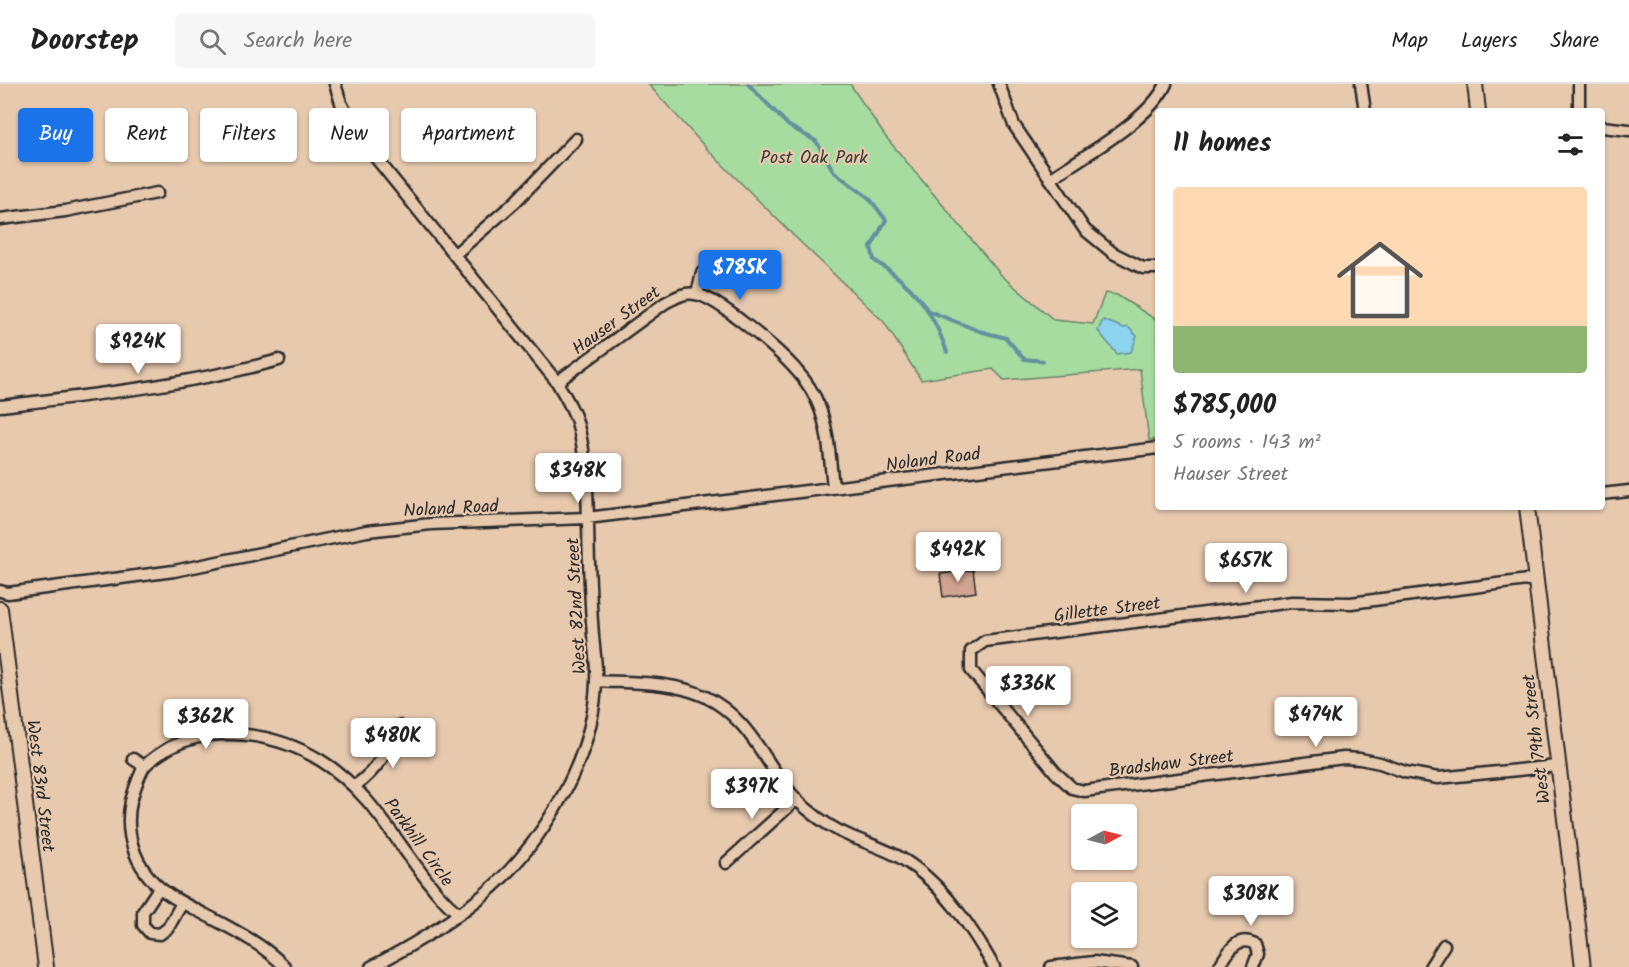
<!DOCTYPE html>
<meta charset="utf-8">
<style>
body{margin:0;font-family:Kalam,sans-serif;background:#f6f6f6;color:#222;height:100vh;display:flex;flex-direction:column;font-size:22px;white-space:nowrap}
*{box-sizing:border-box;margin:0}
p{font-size:20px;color:#767676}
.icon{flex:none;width:33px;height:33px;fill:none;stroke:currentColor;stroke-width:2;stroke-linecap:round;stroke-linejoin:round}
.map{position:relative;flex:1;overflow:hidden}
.details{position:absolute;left:1155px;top:24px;width:450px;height:402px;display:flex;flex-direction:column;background:#fff;border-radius:6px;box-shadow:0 2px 4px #0004}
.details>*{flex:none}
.top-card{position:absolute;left:18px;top:24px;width:570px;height:54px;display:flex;gap:12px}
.needle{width:39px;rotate:83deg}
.tools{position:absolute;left:1071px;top:720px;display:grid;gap:12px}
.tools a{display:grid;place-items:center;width:66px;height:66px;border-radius:6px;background:#fff;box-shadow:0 2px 4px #0004;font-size:30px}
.price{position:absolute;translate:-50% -51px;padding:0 14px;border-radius:6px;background:#fff;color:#222;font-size:20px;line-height:39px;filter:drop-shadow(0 2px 3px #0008)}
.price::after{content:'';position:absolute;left:50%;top:36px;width:18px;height:14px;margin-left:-9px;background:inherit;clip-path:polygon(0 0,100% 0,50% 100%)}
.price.selected{background:#1a73e8;color:#fff}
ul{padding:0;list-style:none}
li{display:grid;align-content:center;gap:12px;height:318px;padding:0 18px}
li+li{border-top:2px solid #e0e0e0}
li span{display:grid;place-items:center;height:186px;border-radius:6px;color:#555}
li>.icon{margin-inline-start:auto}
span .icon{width:108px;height:108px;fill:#fffc;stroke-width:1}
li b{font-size:26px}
h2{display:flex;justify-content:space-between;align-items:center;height:72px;padding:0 18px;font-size:26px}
.chip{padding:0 21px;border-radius:6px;background:#fff;box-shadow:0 2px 4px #0004;font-size:21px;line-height:54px}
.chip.selected{background:#1a73e8;color:#fff}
header{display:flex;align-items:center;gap:36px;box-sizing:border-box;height:84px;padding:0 30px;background:#fff;border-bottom:2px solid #e0e0e0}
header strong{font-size:28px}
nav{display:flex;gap:33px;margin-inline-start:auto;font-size:21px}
.search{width:420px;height:54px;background:#f6f6f6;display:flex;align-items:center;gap:15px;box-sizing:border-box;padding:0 21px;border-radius:6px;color:#767676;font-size:22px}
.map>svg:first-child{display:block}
</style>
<header>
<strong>Doorstep</strong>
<div class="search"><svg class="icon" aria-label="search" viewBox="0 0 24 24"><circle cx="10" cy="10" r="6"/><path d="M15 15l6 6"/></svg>Search here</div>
<nav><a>Map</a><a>Layers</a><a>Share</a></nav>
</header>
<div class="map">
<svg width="1629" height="883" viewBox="0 0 1629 883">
<rect width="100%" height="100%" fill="#e7c9ae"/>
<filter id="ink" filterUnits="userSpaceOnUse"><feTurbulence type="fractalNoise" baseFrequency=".0167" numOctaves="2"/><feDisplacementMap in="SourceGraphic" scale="12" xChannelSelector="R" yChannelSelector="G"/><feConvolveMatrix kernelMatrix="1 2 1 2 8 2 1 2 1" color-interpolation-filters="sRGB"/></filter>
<g filter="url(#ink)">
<path fill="#a6dc9f" stroke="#688465" stroke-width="1.5" d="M648 0H850L885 52 1002 192 1054 236 1093 240 1105 209 1117 211 1158 237V355L1149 356 1140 285 1004 296 993 285 921 296 884 238 793 151 707 65Z"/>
<path fill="#8cd3ed" stroke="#65909f" stroke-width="1.5" d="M1103 236 1124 244 1128 243 1137 252 1131 268 1117 270 1098 247Z"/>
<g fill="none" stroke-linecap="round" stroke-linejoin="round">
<path stroke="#65909f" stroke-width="4" d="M748 0 789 42 816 57 834 88 869 114 886 136 871 163 874 176C914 202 931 223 947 268
M929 227 979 247 1006 254 1024 275 1043 277"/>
</g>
<path fill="#d1a491" stroke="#2b2b2b" stroke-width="1.5" d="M973 486 976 508 943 513 940 490Z"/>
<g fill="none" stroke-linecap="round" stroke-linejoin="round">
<g stroke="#2b2b2b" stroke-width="15">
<path id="minor" d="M335 0 341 19 359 53 557 298C564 311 573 324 577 338 590 383 587 432 589 478 590 503 591 527 593 551 594 566 597 581 596 597 594 679 536 772 471 821 440 845 406 865 371 883
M999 0 1014 41 1085 146 1113 169 1143 184H1158
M1361 0 1365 27
M1579 27V0
M1602 43 1629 46
M1050 95C1083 72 1149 37 1166 0
M0 135 65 127 157 109
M455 170 514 119 576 55
M697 210 702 189
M557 298 665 219C675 214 683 208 695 210 716 212 782 269 797 287 806 297 814 309 819 322 829 347 830 377 833 403
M0 322C94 311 188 301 279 276
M1602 410 1629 407
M1535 495 1351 519 1292 518 1001 555 985 557 971 567V586L1056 689 1072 704 1084 707 1344 674 1360 675 1380 679 1405 688 1438 694 1557 682
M0 507 8 509 174 487 367 447 431 440 587 434 1158 364
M596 597C632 599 671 597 704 612 758 638 766 691 807 725 820 736 835 746 850 752 868 760 887 765 904 776 943 800 972 844 994 883
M133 675 144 682
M355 702C377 686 388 667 399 642
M726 779 797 715
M159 804 143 828V841L150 849 160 850 168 844 182 819
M285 883C263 860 234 846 206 831 181 818 157 808 142 783 130 764 126 740 131 717 134 707 138 693 144 683 149 676 161 669 169 664 215 639 277 650 320 676 363 702 388 744 417 783 430 800 441 816 459 830
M1051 883 1094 878 1132 883
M1219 883C1228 869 1236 850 1255 860L1258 870 1253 883
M1430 883 1444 861"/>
</g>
<g stroke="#2b2b2b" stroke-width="18">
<path id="tertiary" d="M1475 0 1478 27
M1527 423 1583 883
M0 525 46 883"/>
</g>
<use href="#minor" stroke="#e7c9ae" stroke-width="10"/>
<use href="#tertiary" stroke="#e7c9ae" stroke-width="14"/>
</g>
</g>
<g text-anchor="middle" stroke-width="4.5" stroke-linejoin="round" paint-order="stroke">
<g font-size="18" fill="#373d37" stroke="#e7c9ae">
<text x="814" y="79">Post Oak Park</text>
</g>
<g font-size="18" fill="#2b2b2b" stroke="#e7c9ae">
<text transform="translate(616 236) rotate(-36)" y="6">Hauser Street</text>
<text transform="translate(933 375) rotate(-7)" y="6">Noland Road</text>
<text transform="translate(451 424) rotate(-3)" y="6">Noland Road</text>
<text transform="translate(576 522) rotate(-93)" y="6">West 82nd Street</text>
<text transform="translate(1107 525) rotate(-7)" y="6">Gillette Street</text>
<text transform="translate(1536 655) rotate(-97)" y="6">West 79th Street</text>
<text transform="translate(1171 679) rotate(-7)" y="6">Bradshaw Street</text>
<text transform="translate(41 702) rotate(83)" y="6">West 83rd Street</text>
<text transform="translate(419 758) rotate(54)" y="6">Parkhill Circle</text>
</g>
</g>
</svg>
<div class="tools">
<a><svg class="needle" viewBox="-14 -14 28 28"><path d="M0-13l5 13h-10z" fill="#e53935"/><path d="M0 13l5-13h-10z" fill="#767676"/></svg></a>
<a><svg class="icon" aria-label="layers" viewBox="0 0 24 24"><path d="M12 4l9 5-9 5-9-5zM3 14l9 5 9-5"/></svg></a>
</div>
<b class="price selected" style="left:740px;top:217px">$785K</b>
<b class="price" style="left:138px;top:291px">$924K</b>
<b class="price" style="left:578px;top:420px">$348K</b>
<b class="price" style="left:958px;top:499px">$492K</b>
<b class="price" style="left:1246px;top:510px">$657K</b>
<b class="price" style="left:1028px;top:633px">$336K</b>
<b class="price" style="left:1316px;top:664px">$474K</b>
<b class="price" style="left:206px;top:666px">$362K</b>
<b class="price" style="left:393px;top:685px">$480K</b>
<b class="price" style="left:752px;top:736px">$397K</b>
<b class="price" style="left:1251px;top:843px">$308K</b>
<div class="top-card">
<a class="chip selected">Buy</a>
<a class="chip">Rent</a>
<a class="chip">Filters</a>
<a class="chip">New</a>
<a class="chip">Apartment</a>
</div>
<section class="details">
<h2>11 homes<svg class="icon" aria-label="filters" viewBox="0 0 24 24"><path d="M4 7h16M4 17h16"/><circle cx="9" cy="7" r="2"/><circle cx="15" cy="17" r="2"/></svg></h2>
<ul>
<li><span style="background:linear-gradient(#ffd9b3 75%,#8fb573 0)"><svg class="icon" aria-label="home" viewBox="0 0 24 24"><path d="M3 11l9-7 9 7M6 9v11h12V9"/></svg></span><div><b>$785,000</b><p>5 rooms · 143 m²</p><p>Hauser Street</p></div></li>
</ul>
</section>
</div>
